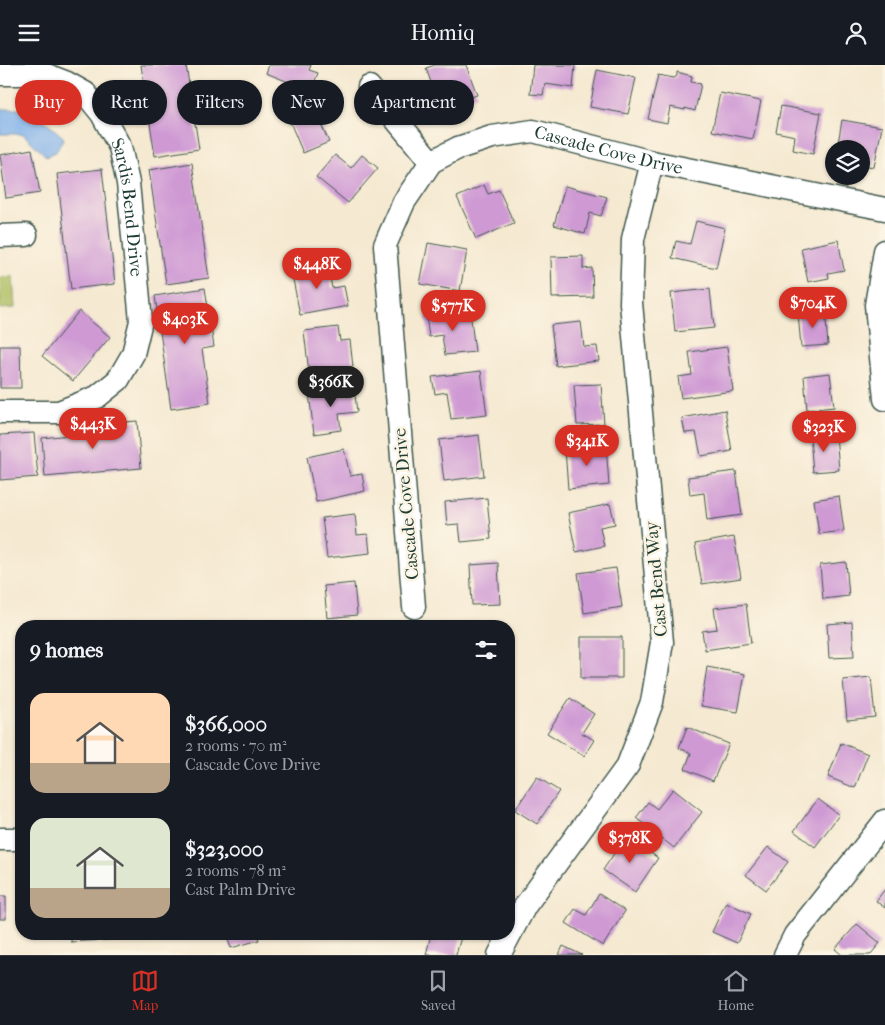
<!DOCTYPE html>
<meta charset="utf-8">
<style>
body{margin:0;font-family:"IM FELL French Canon",serif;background:#242831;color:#f1f3f6;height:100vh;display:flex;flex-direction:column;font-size:19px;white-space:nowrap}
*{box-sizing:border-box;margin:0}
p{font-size:16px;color:#9ea1a6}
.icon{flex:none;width:28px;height:28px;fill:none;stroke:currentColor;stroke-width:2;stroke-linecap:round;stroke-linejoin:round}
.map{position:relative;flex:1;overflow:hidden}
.drawer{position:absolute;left:15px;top:555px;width:500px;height:320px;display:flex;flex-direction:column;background:#171b24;border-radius:20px;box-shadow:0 1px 4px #0004}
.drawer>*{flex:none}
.hud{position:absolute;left:15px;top:15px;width:500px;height:45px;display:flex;gap:10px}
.controls{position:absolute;left:825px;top:75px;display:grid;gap:10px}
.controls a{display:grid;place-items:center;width:45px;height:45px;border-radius:50%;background:#171b24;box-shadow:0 1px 4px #0004;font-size:25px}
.price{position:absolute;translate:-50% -42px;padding:0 11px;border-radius:18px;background:#d93025;color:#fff;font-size:16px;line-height:32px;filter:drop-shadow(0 1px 2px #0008)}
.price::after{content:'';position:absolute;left:50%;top:30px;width:15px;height:11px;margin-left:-8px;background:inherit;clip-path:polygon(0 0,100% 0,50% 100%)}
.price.on{background:#222;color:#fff}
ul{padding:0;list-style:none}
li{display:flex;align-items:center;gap:15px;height:125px;padding:0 15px}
li span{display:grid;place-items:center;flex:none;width:140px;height:100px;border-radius:15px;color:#555}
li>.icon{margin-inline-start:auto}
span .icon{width:60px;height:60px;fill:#fffc;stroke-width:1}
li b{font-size:21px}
h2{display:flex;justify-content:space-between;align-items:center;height:60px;padding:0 15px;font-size:21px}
.pill{padding:0 18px;border-radius:22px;background:#171b24;box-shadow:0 1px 4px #0004;font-size:18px;line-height:45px}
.pill.on{background:#d93025;color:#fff}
header{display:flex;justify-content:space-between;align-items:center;height:65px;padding:0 15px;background:#171b24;font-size:22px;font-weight:600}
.tab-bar{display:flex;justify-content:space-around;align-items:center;height:70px;border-top:1px solid #363941;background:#171b24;font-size:14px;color:#9ea1a6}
.tab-bar a{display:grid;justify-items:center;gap:2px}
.tab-bar .on{color:#d93025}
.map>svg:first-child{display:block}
</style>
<header><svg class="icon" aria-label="menu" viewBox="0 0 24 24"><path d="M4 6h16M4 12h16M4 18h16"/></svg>Homiq<svg class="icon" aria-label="person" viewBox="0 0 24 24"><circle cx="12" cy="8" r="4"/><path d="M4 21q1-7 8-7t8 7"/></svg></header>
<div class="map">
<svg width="885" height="890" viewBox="0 0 885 890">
<rect width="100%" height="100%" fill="#fcf5e5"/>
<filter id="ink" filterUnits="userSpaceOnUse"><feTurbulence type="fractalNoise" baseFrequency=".02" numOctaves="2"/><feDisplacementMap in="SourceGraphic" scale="10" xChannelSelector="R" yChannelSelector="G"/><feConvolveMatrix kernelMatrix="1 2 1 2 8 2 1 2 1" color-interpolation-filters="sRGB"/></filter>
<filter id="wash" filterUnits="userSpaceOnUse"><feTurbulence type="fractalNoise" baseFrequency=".0096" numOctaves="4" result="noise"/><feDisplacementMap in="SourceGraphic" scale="20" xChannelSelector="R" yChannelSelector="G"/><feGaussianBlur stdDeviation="1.12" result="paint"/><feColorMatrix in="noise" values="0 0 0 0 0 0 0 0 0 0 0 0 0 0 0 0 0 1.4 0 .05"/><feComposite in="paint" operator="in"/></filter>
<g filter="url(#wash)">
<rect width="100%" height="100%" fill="#f5e9d1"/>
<path fill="#acbc5e" stroke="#667c49" d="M13 211 15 243 0 244V212Z"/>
<path fill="#7fb1eb" stroke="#4f7790" d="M0 44H32L64 73 56 87 50 89 47 92 23 69H0Z"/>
<g id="blocks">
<path fill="#cf9ad4" d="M141 0H186L199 84 155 91Z
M269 0H311L309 5 318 8 311 26 266 8Z
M435 0H466L477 30 440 43 426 3Z
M533 0H575L573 23 545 19 543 30 530 29Z
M597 5 636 13 628 49 590 42Z
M677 7 692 11 691 17 701 19 695 46 685 43V45L670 42 667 58 648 54 658 10 674 13 677 11Z
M720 28 761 36 753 74 712 66Z
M312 39 329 77 303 88 287 50Z
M781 41 821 48 813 89 793 85 795 71 776 67Z
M842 55 882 62 874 102 861 100V84H837Z
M32 84 40 128 6 133 0 90Z
M335 90 351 103 362 90 378 103 348 138 316 112Z
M192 98 209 213 166 219 149 105Z
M102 104 115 219 71 224 57 109Z
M484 120 488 129 499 125 514 158 476 174 457 132Z
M565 121 607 132 601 151 590 148 585 169 554 160Z
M696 156 725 163 716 203 672 193 676 176 690 179Z
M838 175 844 205 828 208 829 213 808 217 801 183Z
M428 178 467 185 460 226 420 219Z
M583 191V204L592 203 593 232 552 233 551 192Z
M327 197 332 223 344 221 348 241 300 250 291 204Z
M205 223 214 282 202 284 210 338 171 344 155 231Z
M710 224 714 263 675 267 671 228Z
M825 245 828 280 801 282 798 248Z
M79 246 110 272 73 316 42 291Z
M470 246 475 287 445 290 442 270 429 272 426 251Z
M581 257 584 282 597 281 599 296 556 301 551 260Z
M338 262 340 276 350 275 353 302 309 308 304 266Z
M0 281H20L21 323H0Z
M727 282 733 326 681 333 678 312 692 310 689 287Z
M481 306 487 350 451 354 447 327 435 329 432 312Z
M830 308 834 342 807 345 804 311Z
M601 319 604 359 577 360 574 320Z
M354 322 357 347 339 349 341 365 314 369 309 328Z
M725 345 732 386 701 391 696 367 685 368 682 353Z
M137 356 141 403 45 412 42 373 79 369 78 361Z
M34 368 38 412 0 415V370Z
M479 370 484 411 444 416 439 375Z
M836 370 839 405 813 407 810 372Z
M606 380 609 420 568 424 565 384Z
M344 384 350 411 362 409 365 426 316 437 307 392Z
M736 406 742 450 707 455 704 428 690 430 688 412Z
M839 431 844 466 819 469 814 435Z
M487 433 491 474 461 477 459 459 447 460 445 437Z
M610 439 615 459 600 462 604 481 576 487 568 448Z
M355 449 357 470 368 469 370 488 327 493 322 453Z
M734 472 741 513 702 519 695 479Z
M846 497 849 531 823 534 820 500Z
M498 498 500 539 472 540 470 500Z
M616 503 622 542 584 548 578 508Z
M354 518 357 550 327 553 324 521Z
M746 539 751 578 705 585 702 566 717 564 714 543Z
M852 557 854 592 829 593 827 559Z
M581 572H622V613H581Z
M707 602 745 609 738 647 701 641Z
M871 612 875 652 847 655 843 615Z
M570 633 594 649 582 668 594 675 584 691 547 668Z
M687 662 729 679 713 716 685 704 691 688 679 683Z
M841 678 868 689 855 723 828 712Z
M537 712 559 726 537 759 515 745Z
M673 724 702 747 674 783 636 753 648 737 657 744Z
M818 734 839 750 815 782 794 766Z
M626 771 658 793 635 827 603 805Z
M768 782 788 797 766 825 746 810Z
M885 824V843L876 836Z
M599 829 625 846 603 881 566 858 575 844 586 850Z
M0 831H6V854H0Z
M726 837 751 849 737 878 712 867Z
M857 859 880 878 870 890H842L835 884Z
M71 869H121V874L71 877Z
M226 869H257L259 875 231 883Z
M431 869H448L461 872 456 890H426Z
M563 881 582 890H559Z"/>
</g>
</g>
<g filter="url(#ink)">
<use href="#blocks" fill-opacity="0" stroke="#3f574c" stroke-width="1"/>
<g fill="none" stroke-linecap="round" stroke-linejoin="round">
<g stroke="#3f574c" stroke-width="25">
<g id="minor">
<path id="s1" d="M0 9H44L67 18 85 28 102 49 120 82 128 118 141 256 133 289 118 315 97 332 59 347H0"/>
<path d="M369 22 431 97"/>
<path d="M0 171 26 170"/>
<path d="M885 186 876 240 885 334"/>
<path id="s2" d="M414 542 385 180 404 137 431 97 458 83 492 72 533 66 652 97 885 144"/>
<path d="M0 774H21"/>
<path d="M499 890 525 841 628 700 652 637 662 577 631 238 633 174 652 97"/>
<path d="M785 890 795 870 885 756"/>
</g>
</g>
<use href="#minor" stroke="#fff" stroke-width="22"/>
</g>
</g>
<g text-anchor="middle" stroke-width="5" stroke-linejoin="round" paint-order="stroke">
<g font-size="18" fill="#1f3d34" stroke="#fcf5e5">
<text dy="6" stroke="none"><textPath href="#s2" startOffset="644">Cascade Cove Drive</textPath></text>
<text dy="6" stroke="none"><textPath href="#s1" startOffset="215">Sardis Bend Drive</textPath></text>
<text transform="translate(406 439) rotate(-95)" y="6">Cascade Cove Drive</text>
<text transform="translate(656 514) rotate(-95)" y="6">Cast Bend Way</text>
</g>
</g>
</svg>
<div class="controls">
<a><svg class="icon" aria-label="layers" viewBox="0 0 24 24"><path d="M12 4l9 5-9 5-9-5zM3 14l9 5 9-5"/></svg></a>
</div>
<b class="price" style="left:317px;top:225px">$448K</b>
<b class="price" style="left:813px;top:264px">$704K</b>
<b class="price" style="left:453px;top:267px">$577K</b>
<b class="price" style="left:185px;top:280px">$403K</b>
<b class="price on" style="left:331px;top:343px">$366K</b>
<b class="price" style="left:93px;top:385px">$443K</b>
<b class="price" style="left:824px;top:388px">$323K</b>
<b class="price" style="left:587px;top:402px">$341K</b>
<b class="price" style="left:630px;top:799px">$378K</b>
<div class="hud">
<a class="pill on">Buy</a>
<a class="pill">Rent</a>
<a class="pill">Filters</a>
<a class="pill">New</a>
<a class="pill">Apartment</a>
</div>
<section class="drawer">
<h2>9 homes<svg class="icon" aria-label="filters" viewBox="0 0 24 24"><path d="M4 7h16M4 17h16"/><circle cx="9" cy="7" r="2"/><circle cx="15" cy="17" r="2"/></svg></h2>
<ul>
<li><span style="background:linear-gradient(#ffd9b3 70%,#b9a48a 0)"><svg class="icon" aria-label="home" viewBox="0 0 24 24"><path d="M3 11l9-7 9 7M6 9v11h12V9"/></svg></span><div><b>$366,000</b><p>2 rooms · 70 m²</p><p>Cascade Cove Drive</p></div></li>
<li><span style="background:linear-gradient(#dfe7d0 70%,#b9a48a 0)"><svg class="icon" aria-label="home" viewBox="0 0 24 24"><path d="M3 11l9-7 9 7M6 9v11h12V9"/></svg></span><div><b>$323,000</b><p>2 rooms · 78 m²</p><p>Cast Palm Drive</p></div></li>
</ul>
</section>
</div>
<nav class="tab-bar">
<a class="on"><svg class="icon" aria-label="map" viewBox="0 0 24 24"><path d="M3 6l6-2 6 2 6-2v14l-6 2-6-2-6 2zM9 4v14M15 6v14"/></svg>Map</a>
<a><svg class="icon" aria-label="saved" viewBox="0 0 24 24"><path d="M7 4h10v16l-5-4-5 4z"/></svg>Saved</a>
<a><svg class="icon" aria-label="home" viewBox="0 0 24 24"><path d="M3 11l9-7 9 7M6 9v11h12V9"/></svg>Home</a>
</nav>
